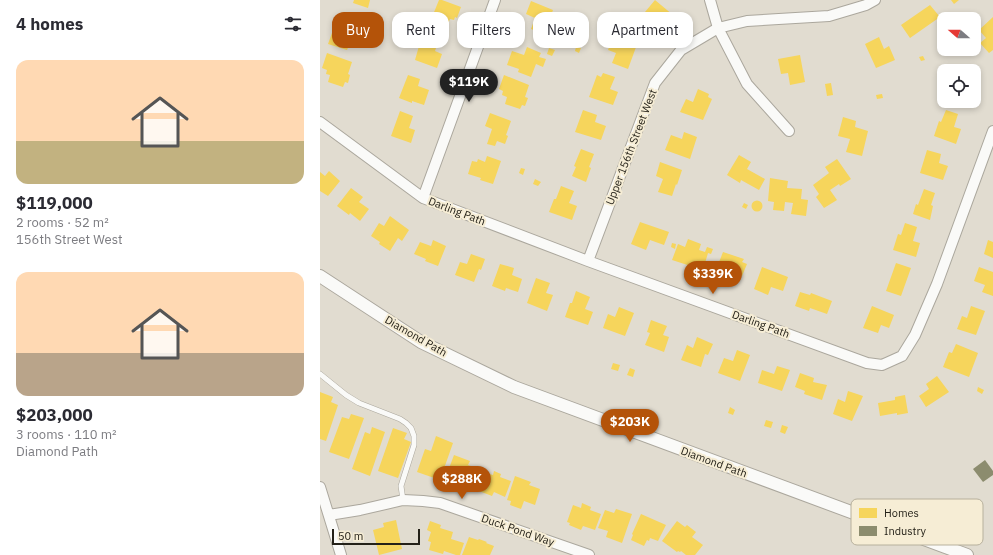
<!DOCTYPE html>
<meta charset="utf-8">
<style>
body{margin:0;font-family:"IBM Plex Sans",sans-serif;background:#f2f2f3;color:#2b2b33;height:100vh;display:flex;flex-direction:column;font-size:15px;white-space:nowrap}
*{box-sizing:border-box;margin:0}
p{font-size:13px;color:#7c7c81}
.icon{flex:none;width:22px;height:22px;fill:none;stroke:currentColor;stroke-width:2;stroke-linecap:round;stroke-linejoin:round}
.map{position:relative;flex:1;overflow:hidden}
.details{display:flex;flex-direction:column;background:#fff;width:320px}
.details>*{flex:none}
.banner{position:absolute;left:12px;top:12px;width:380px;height:36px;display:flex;gap:8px}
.needle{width:26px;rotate:290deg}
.buttons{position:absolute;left:617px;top:12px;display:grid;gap:8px}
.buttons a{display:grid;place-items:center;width:44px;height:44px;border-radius:8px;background:#fff;box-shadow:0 2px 6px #0003;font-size:20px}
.scale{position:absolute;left:12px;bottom:10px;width:88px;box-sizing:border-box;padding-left:4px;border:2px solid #242118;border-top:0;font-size:11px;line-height:14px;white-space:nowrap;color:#242118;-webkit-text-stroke:3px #f6edd5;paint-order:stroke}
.price{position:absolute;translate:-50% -34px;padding:0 9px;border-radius:14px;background:#b45309;color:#fff;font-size:13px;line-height:26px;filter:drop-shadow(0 1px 2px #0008)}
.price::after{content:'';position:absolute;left:50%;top:24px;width:12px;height:9px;margin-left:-6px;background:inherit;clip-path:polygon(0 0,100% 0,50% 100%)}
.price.current{background:#222;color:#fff}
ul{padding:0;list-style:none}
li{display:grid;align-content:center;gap:8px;height:212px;padding:0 16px}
li span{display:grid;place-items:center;height:124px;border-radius:12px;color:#555}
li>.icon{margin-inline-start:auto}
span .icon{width:72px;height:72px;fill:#fffc;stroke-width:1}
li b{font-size:17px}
h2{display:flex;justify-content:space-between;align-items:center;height:48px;padding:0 16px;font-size:17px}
.pill{padding:0 14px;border-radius:12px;background:#fff;box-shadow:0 2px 6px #0003;font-size:14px;line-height:36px}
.pill.current{background:#b45309;color:#fff}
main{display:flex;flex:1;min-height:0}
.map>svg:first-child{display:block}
</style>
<main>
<section class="details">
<h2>4 homes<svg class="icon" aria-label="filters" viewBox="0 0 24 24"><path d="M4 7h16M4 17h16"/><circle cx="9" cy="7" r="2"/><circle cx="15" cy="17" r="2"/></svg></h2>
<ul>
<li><span style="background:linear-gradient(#ffd9b3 65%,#c2b280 0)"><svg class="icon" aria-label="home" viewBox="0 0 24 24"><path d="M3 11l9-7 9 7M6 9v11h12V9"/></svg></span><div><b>$119,000</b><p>2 rooms · 52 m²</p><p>156th Street West</p></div></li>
<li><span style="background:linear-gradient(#ffd9b3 65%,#b9a48a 0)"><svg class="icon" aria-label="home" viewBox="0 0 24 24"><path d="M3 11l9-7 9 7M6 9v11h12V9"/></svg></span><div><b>$203,000</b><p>3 rooms · 110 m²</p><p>Diamond Path</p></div></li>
</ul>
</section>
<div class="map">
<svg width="673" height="555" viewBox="0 0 673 555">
<rect width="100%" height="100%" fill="#e1dcd0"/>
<path fill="#f6d55c" d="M34 0H50L48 8 33 3Z
M119 0H122L141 7 137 18 135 17 134 20 130 19 126 28 110 22Z
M335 0 353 15 344 27 337 21 329 32 318 23 326 13 325 12Z
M631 0H639L634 4Z
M211 1 233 10 224 34 211 29 215 18 206 14Z
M610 5 620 17 590 38 581 25Z
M673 17V50L669 53 660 43 666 38 659 30Z
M25 20 38 25 27 50 8 44 13 30 21 32Z
M303 33 319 39 308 69 292 63 296 53 288 50 293 37 300 40Z
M106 34 119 39 115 51 122 54 117 68 95 60 99 46 102 47Z
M559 37 564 49 569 46 575 60 556 68 545 44Z
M207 47 221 53 219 57 226 59 223 67 216 64 211 77 198 72 199 69 187 65 192 51 204 55Z
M256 47 261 48 259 53 255 51Z
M622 47 624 48V49L627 50 625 53 620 50Z
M229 48 235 50 232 56 227 54Z
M7 53 32 62 28 74 30 75 28 83 25 82 23 87 8 82 10 75 6 74 7 70 2 68Z
M480 55 485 82 470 85 468 73 461 74 458 59Z
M603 56 605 60 601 61 599 57Z
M649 68 661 72 654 89V71H648Z
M283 73 295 77 290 89 298 92 293 105 269 97 277 75 281 77Z
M88 75 100 79 98 86 109 90 104 105 92 101V103L79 98Z
M184 75 209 85 205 97 208 98 205 106 202 105 200 109 185 104 187 97 182 95 183 91 179 89Z
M511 83 513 95 507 96 505 84Z
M378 89 389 94 388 97 392 99 383 120 360 112 366 99 373 102Z
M562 94 563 98 557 99 556 95Z
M638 101H649L647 105Z
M263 110 277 115 275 122 286 126 281 140 255 132Z
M626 110 638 114 634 127 641 129 636 144 614 136 619 121 621 122Z
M80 111 93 116 89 128 95 130 91 143 71 136Z
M170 113 191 121 186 135 188 136 185 144 177 141 175 146 167 144 172 129 165 126Z
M523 117 536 121 535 127 548 131 542 156 526 152 530 139 518 136Z
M364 132 377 137 370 159 345 150 351 135 362 139Z
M261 149 274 154 269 167 271 168 266 182 252 176 256 167 254 166Z
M607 150 621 154 619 163 628 166 623 180 600 173Z
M419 155 431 162 427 169 445 179 439 190 421 180 420 183 407 175Z
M167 156 181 161 173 184 160 180 161 178 148 174 152 161 157 162 158 159 165 162Z
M517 159 531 179 520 186 519 184 510 190 517 200 504 208 496 197 499 194 493 185 509 173 505 167Z
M340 162 362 170 357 185 356 184 352 196 338 192 343 179 336 176Z
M201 168 205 169 203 175 199 173Z
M9 171 20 181 8 196 0 191V172L5 176Z
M450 178 468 181 467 188 482 189 481 199 488 200 486 216 471 214 473 203 465 202 464 211 453 210 454 202 448 201Z
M215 179 221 182 218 186 213 184Z
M241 186 254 191 249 203 257 206 252 220 229 212 234 199H236Z
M31 188 43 197 39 202 49 209 40 221 30 213 29 215 17 206Z
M604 189 615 193 611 205 613 206 610 220 593 214 596 204 598 205Z
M431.5 206a5.5 5.5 0 1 1 11 0a5.5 5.5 0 1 1-11 0Z
M424 203 428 205 426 209 422 207Z
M70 216 89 230 82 241 78 238 70 251 59 244 60 242 51 236 59 223 64 226Z
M320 222 349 232 344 245 330 240 326 250 311 244Z
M585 223 597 227 593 241 600 243 596 257 573 250 578 234 581 235Z
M368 239 381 244 379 250 385 252 387 247 393 249 391 254 388 253 383 270 352 260 358 244 365 247Z
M113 240 126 246 118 266 105 261 106 259 94 254 100 242 111 246Z
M668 240 673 242V258L664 254Z
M352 243 356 244 355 249 351 247Z
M403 252 424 259 422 262 427 264 422 276 409 271 406 279 394 275Z
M151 254 165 259 161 270 159 269 154 282 135 275 140 262 147 264Z
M576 263 591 268 581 296 566 291Z
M180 264 194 268 192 275 202 279 198 292 186 288 185 291 172 286Z
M442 267 468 277 463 291 451 287 448 295 434 289Z
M659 267 673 272V296L662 292 665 285 654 281Z
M216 278 230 283 226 293 233 295 227 311 207 303Z
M256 291 270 297 265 309 273 312 268 325 245 317 250 303H252Z
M480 292 490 295 491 293 512 301 507 314 490 308 489 311 475 306Z
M552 306 574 315 569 328 561 325 558 333 543 328Z
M651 306 665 311 656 335 637 329 642 316 647 318Z
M299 307 314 313 305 336 283 328 288 314 295 317Z
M331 320 347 326 343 335 349 337 344 352 325 345 330 333 327 332Z
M377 337 393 344 388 355 385 354 381 367 361 360 367 345 373 348Z
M636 344 658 353 649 377 623 367 629 352 632 353Z
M417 350 430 355 420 381 398 373 404 358 413 361Z
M293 363 300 365 298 371 291 369Z
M457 366 470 370 462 391 438 383 442 370 454 374Z
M310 368 315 370 313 377 307 375Z
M480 373 494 378 493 382 507 385 502 400 484 394 485 391 475 387Z
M617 376 629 392 606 407 599 396 609 389 606 384Z
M658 387 664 390 662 394 657 391Z
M528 391 543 396 532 421 513 414 518 399 525 402Z
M0 392 13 397 11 402 18 405 6 441 0 439Z
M585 395 588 413 577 415V413L560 416 558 403 575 400V397Z
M410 407 415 410 413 415 408 413Z
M31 414 44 418 29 459 9 452 22 417 29 419Z
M446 420 453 422 451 428 444 426Z
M462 425 468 427 465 434 460 432Z
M52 427 65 432 50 476 32 469 45 432 50 434Z
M73 428 87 433 84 439 91 442 78 478 58 471Z
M116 436 133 443 120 480 97 472 105 449 111 451Z
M134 455 150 461 148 465 159 469 154 483 142 478 140 484 125 479Z
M174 471 181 474 180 477 191 481 185 497 174 492 172 496 159 491 166 473 173 475Z
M195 476 211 482 209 485 220 489 215 505 204 501 201 509 190 505 191 501 187 500Z
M262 503 271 507 270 510 281 514 275 530 263 526 261 530 249 525 250 523 247 522 253 505 261 508Z
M296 509 312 514 302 543 286 537 288 531 278 528 285 510 294 513Z
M321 514 346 525 338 541 330 538 329 541 327 540 324 546 311 540 313 535 312 534Z
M76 520 82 549 59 555 53 530 64 527 63 523Z
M110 521 121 525 120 528 133 532 131 539 144 543 140 555H136L124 551 123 554 109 550 111 542 108 541 111 532 107 530Z
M357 521 365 527 367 525 376 532 372 537 383 545 375 555H366L361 551 360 552 358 551 357 552 342 541Z
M149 537 158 540 159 539 167 542 166 543 174 546 170 555H142Z"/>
<path fill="#8c8c6e" d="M665 460 673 471V475L663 482 653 469Z"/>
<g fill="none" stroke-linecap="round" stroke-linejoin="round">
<g stroke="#aba79d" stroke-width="6">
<path id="service" d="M0 374 26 395 39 403 80 419 86 423 91 428 94 436V445L81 486 83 500"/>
</g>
<g stroke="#aba79d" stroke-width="12">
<path id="minor" d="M390 0 398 28 427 84 469 131
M0 122 103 198 268 261 547 363 562 365 582 356 595 335 617 284 673 131
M103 198 175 0
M268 261 335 83 361 50 398 28 427 21 509 16 546 5 555 0
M0 487 21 555
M9 515 40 510 83 500 103 501 120 503 269 555"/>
</g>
<g stroke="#aba79d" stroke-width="14">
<path id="tertiary" d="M0 276 101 342 194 387 647 555"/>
</g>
<use href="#service" stroke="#fafaf8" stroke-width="5"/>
<use href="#minor" stroke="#fafaf8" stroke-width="10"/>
<use href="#tertiary" stroke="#fafaf8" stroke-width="12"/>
</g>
<g text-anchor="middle" stroke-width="4" stroke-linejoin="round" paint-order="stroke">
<g font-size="11" fill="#242118" stroke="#f6edd5">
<text transform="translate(311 147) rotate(-69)" y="4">Upper 156th Street West</text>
<text transform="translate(137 211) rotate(21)" y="4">Darling Path</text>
<text transform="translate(441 324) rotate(20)" y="4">Darling Path</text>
<text transform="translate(96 336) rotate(30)" y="4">Diamond Path</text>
<text transform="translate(394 462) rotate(20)" y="4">Diamond Path</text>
<text transform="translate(198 530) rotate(19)" y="4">Duck Pond Way</text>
</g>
</g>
<rect x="531" y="499" width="132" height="46" rx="6" fill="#f6edd5" stroke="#b7b09c" stroke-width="1"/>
<rect x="539" y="508" width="18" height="10" fill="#f6d55c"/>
<rect x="539" y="526" width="18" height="10" fill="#8c8c6e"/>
<g font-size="11" fill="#242118">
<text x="564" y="517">Homes</text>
<text x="564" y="535">Industry</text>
</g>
</svg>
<div class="buttons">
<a><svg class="needle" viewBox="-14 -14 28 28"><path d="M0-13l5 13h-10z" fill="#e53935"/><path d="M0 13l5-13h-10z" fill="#7c7c81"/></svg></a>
<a><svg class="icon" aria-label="locate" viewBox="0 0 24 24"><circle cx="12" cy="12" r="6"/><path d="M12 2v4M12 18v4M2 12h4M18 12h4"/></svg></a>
</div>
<div class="scale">50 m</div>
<b class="price current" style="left:149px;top:103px">$119K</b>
<b class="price" style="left:393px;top:295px">$339K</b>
<b class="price" style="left:310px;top:443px">$203K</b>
<b class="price" style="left:142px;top:500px">$288K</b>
<div class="banner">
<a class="pill current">Buy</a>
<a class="pill">Rent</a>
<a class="pill">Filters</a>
<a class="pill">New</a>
<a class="pill">Apartment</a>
</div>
</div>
</main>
